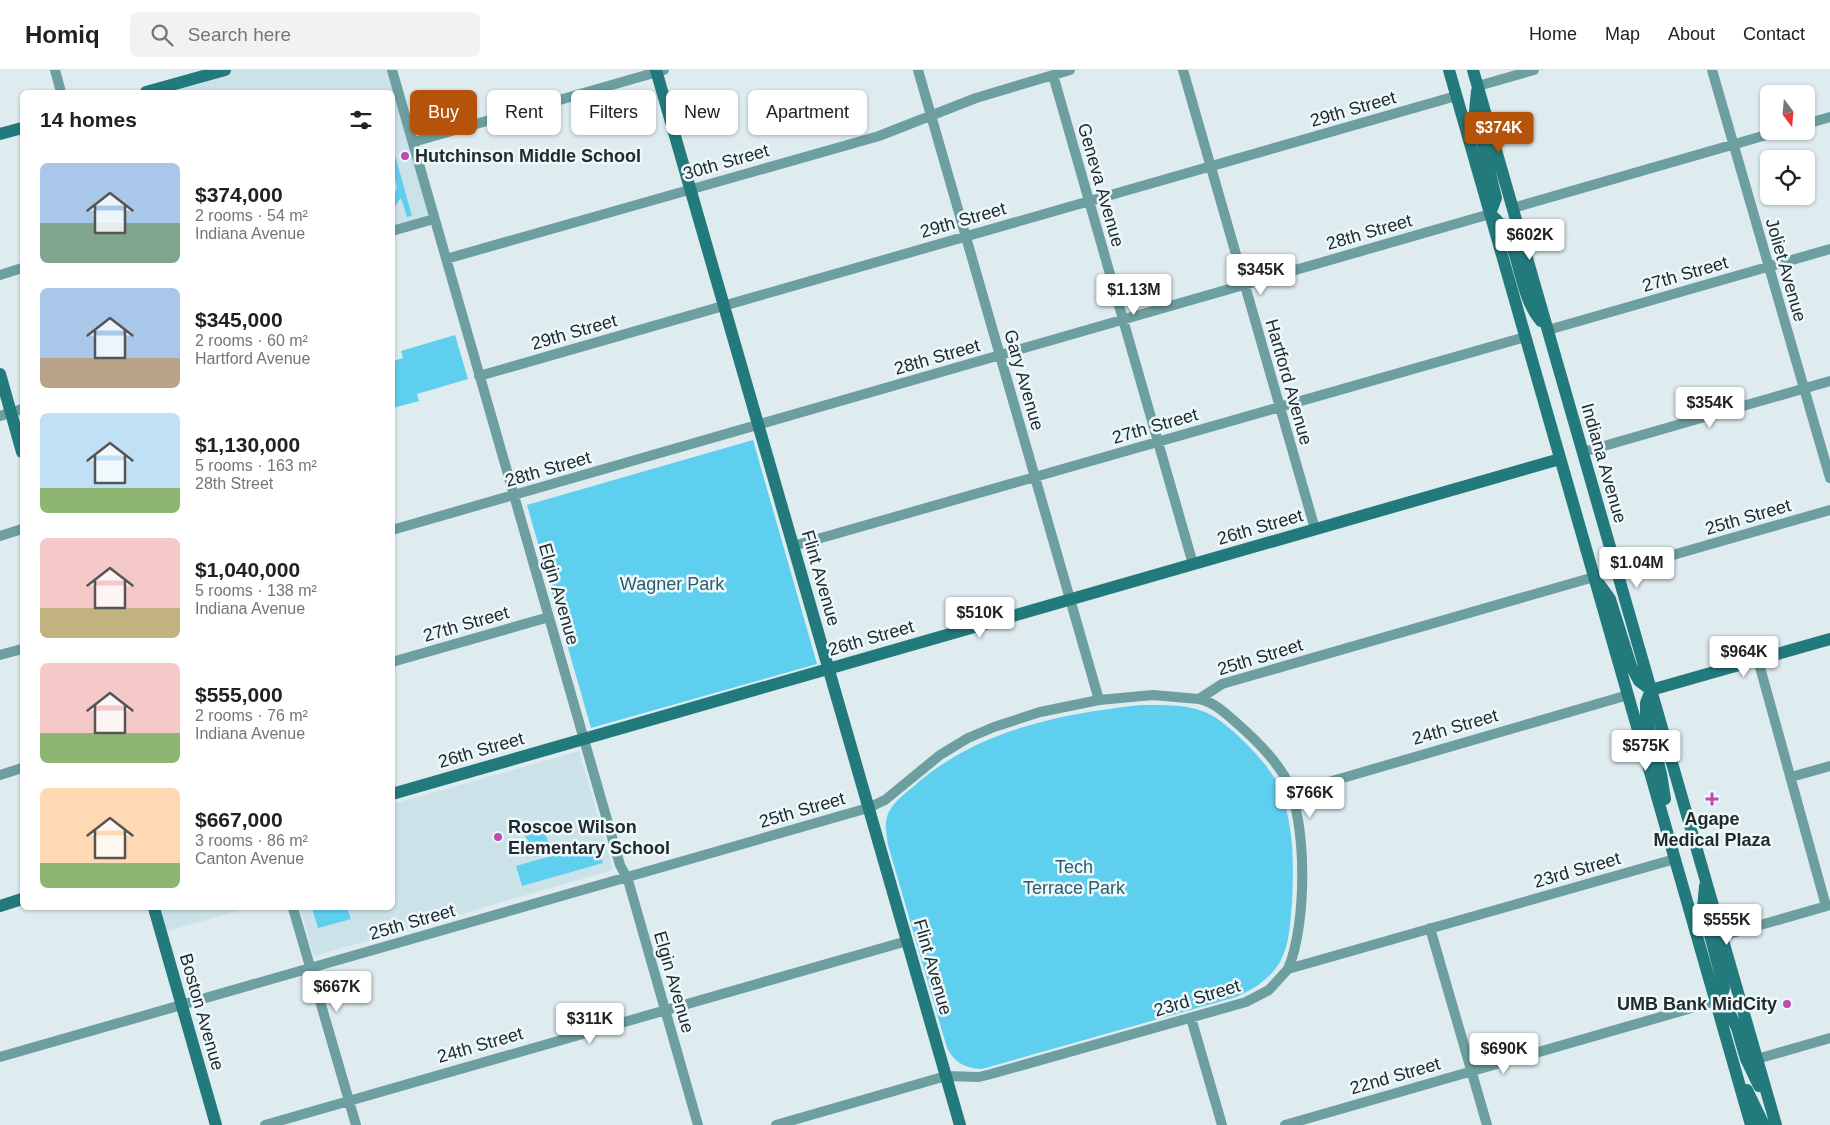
<!DOCTYPE html>
<meta charset="utf-8">
<style>
body{margin:0;font-family:Arial,sans-serif;background:#f2f2f2;color:#202124;height:100vh;display:flex;flex-direction:column;font-size:19px;white-space:nowrap}
*{box-sizing:border-box;margin:0}
p{font-size:16px;color:#757577}
.icon{flex:none;width:28px;height:28px;fill:none;stroke:currentColor;stroke-width:2;stroke-linecap:round;stroke-linejoin:round}
.map{position:relative;flex:1;overflow:hidden}
.drawer{position:absolute;left:20px;top:20px;width:375px;height:820px;display:flex;flex-direction:column;background:#fff;border-radius:8px;box-shadow:0 1px 4px #0004}
.drawer>*{flex:none}
.hud{position:absolute;left:410px;top:20px;width:475px;height:45px;display:flex;gap:10px}
.needle{width:32px;rotate:164deg}
.tools{position:absolute;left:1760px;top:15px;display:grid;gap:10px}
.tools a{display:grid;place-items:center;width:55px;height:55px;border-radius:8px;background:#fff;box-shadow:0 1px 4px #0004;font-size:25px}
.price{position:absolute;translate:-50% -42px;padding:0 11px;border-radius:5px;background:#fff;color:#222;font-size:16px;line-height:32px;filter:drop-shadow(0 1px 2px #0008)}
.price::after{content:'';position:absolute;left:50%;top:30px;width:15px;height:11px;margin-left:-8px;background:inherit;clip-path:polygon(0 0,100% 0,50% 100%)}
.price.selected{background:#b45309;color:#fff}
ul{padding:0;list-style:none}
li{display:flex;align-items:center;gap:15px;height:125px;padding:0 20px}
li span{display:grid;place-items:center;flex:none;width:140px;height:100px;border-radius:8px;color:#555}
li>.icon{margin-inline-start:auto}
span .icon{width:60px;height:60px;fill:#fffc;stroke-width:1}
li b{font-size:21px}
h2{display:flex;justify-content:space-between;align-items:center;height:60px;padding:0 20px;font-size:21px}
.pill{padding:0 18px;border-radius:8px;background:#fff;box-shadow:0 1px 4px #0004;font-size:18px;line-height:45px}
.pill.selected{background:#b45309;color:#fff}
header{display:flex;align-items:center;gap:30px;box-sizing:border-box;height:70px;padding:0 25px;background:#fff;border-bottom:1px solid #e0e0e0}
header strong{font-size:24px}
nav{display:flex;gap:28px;margin-inline-start:auto;font-size:18px}
.search{width:350px;height:45px;background:#f2f2f2;display:flex;align-items:center;gap:12px;box-sizing:border-box;padding:0 18px;border-radius:8px;color:#757577;font-size:19px}
.map>svg:first-child{display:block}
</style>
<header>
<strong>Homiq</strong>
<div class="search"><svg class="icon" aria-label="search" viewBox="0 0 24 24"><circle cx="10" cy="10" r="6"/><path d="M15 15l6 6"/></svg>Search here</div>
<nav><a>Home</a><a>Map</a><a>About</a><a>Contact</a></nav>
</header>
<div class="map">
<svg width="1830" height="1055" viewBox="0 0 1830 1055">
<rect width="100%" height="100%" fill="#deebef"/>
<path fill="#cce2e9" d="M225 0H393L434 149 393 161 392 22H146Z
M579 681 613 800 314 886 300 838H392L393 734Z
M161 838H248L167 861Z"/>
<path fill="#5fcff0" d="M393 78 412 146 407 147 401 128 393 139V131L397 117 393 98Z
M455 265 468 309 417 324 419 331 393 338V291L403 288 401 281Z
M753 370 817 594 591 658 527 435Z
M1141 635C1162 635 1185 634 1205 642 1227 651 1270 694 1279 717 1294 754 1294 793 1292 833 1290 853 1290 874 1280 892 1269 910 1254 919 1236 927L982 999C965 998 955 993 947 978L888 775C887 768 885 758 886 752 888 736 902 726 914 716 977 660 1059 644 1141 635Z
M539 754 543 758 551 778C547 786 538 789 530 785L528 770 526 768 524 760Z
M597 773 603 793 522 816 516 796Z
M312 838H347L351 849 318 858Z"/>
<g fill="none" stroke-linecap="round" stroke-linejoin="round">
<path stroke="#6d9fa0" stroke-width="10" d="M55 0 61 22
M392 0 620 795 628 810 698 1055
M918 0 1099 630
M1183 0 1315 459
M1712 0 1830 408
M1053 5 1193 494
M1478 16 1534 0
M1806 54 1830 47
M413 72 664 0
M1513 138 1780 61
M392 161 434 149
M446 189 879 66 976 28 1070 0
M0 205 22 198
M1548 260 1830 179
M479 306 1456 26
M0 346 22 339
M1583 382 1830 311
M392 460 1490 144
M0 466 22 459
M793 476 1525 267
M1617 501 1830 440
M0 585 22 579
M1758 590 1826 836
M392 592 549 547
M1199 629C1215 632 1227 645 1240 656 1257 671 1273 687 1285 707 1308 750 1307 855 1288 899
M0 705 22 698
M1791 707 1830 696
M1291 723 1628 625
M293 838 356 1055
M1430 858 1487 1055
M1722 866 1830 835
M1191 948 1222 1055
M0 987 868 738 885 730 940 685 968 668 994 657 1040 642 1099 630 1153 625 1199 629 1222 614 1594 507
M1757 989 1830 968
M265 1055 907 871
M776 1055 946 1006 979 1007 991 1004 1246 932 1269 920 1288 899 1675 789
M1285 1055 1716 931"/>
<path stroke="#237a7d" stroke-width="12" d="M656 0 960 1055
M1449 0 1751 1055
M1473 0 1776 1055
M1477 21 1475 41 1496 128 1490 144C1523 169 1515 221 1541 251
M146 22 225 0
M0 64 22 58
M0 304 22 382
M1600 515 1610 529 1631 596 1639 611 1651 620
M1651 620 1830 569
M1651 620 1646 633V645L1661 704 1665 729
M392 724 1560 389
M1705 816 1703 838 1724 918 1722 924 1716 931
M0 836 22 829
M154 838 216 1055
M1716 931 1728 940 1737 958 1746 989 1759 1016
M1747 1020 1764 1055"/>
</g>
<g fill="#bb4eae" stroke="#ebf8fc" stroke-width="2">
<circle cx="405" cy="86" r="5"/>
<path d="M1709.5 721.5h5v5h5v5h-5v5h-5v-5h-5v-5h5z"/>
<circle cx="498" cy="767" r="5"/>
<circle cx="1787" cy="934" r="5"/>
</g>
<g text-anchor="middle" stroke-width="5" stroke-linejoin="round" paint-order="stroke">
<g font-size="18" fill="#24292a" stroke="#ebf8fc">
<text transform="translate(1353 39) rotate(-16)" y="6">29th Street</text>
<text transform="translate(726 92) rotate(-16)" y="6">30th Street</text>
<text transform="translate(1101 115) rotate(74)" y="6">Geneva Avenue</text>
<text transform="translate(963 150) rotate(-16)" y="6">29th Street</text>
<text transform="translate(1369 162) rotate(-16)" y="6">28th Street</text>
<text transform="translate(1786 200) rotate(74)" y="6">Joliet Avenue</text>
<text transform="translate(1685 204) rotate(-16)" y="6">27th Street</text>
<text transform="translate(574 262) rotate(-16)" y="6">29th Street</text>
<text transform="translate(937 287) rotate(-16)" y="6">28th Street</text>
<text transform="translate(1024 310) rotate(74)" y="6">Gary Avenue</text>
<text transform="translate(1289 312) rotate(74)" y="6">Hartford Avenue</text>
<text transform="translate(1155 356) rotate(-16)" y="6">27th Street</text>
<text transform="translate(1604 393) rotate(74)" y="6">Indiana Avenue</text>
<text transform="translate(548 399) rotate(-16)" y="6">28th Street</text>
<text transform="translate(1748 447) rotate(-16)" y="6">25th Street</text>
<text transform="translate(1260 457) rotate(-16)" y="6">26th Street</text>
<text transform="translate(821 508) rotate(74)" y="6">Flint Avenue</text>
<text transform="translate(559 524) rotate(74)" y="6">Elgin Avenue</text>
<text transform="translate(466 554) rotate(-16)" y="6">27th Street</text>
<text transform="translate(871 568) rotate(-16)" y="6">26th Street</text>
<text transform="translate(1260 587) rotate(-17)" y="6">25th Street</text>
<text transform="translate(1455 657) rotate(-16)" y="6">24th Street</text>
<text transform="translate(481 680) rotate(-16)" y="6">26th Street</text>
<text transform="translate(802 740) rotate(-16)" y="6">25th Street</text>
<text transform="translate(1577 800) rotate(-16)" y="6">23rd Street</text>
<text transform="translate(412 852) rotate(-16)" y="6">25th Street</text>
<text transform="translate(933 897) rotate(74)" y="6">Flint Avenue</text>
<text transform="translate(674 912) rotate(74)" y="6">Elgin Avenue</text>
<text transform="translate(1197 928) rotate(-17)" y="6">23rd Street</text>
<text transform="translate(202 942) rotate(74)" y="6">Boston Avenue</text>
<text transform="translate(480 975) rotate(-16)" y="6">24th Street</text>
<text transform="translate(1395 1006) rotate(-16)" y="6">22nd Street</text>
</g>
<g font-size="18" font-weight="bold" fill="#24292a" stroke="#ebf8fc" text-anchor="start">
<text x="415" y="92">Hutchinson Middle School</text>
<text x="1712" y="755" text-anchor="middle">Agape<tspan x="1712" dy="21">Medical Plaza</tspan></text>
<text x="508" y="763">Roscoe Wilson<tspan x="508" dy="21">Elementary School</tspan></text>
<text x="1777" y="940" text-anchor="end">UMB Bank MidCity</text>
</g>
<g font-size="18" fill="#2b5d6c" stroke="#ebf8fc">
<text x="672" y="520">Wagner Park</text>
<text x="1074" y="803">Tech<tspan x="1074" dy="21">Terrace Park</tspan></text>
</g>
</g>
</svg>
<div class="tools">
<a><svg class="needle" viewBox="-14 -14 28 28"><path d="M0-13l5 13h-10z" fill="#e53935"/><path d="M0 13l5-13h-10z" fill="#757577"/></svg></a>
<a><svg class="icon" aria-label="locate" viewBox="0 0 24 24"><circle cx="12" cy="12" r="6"/><path d="M12 2v4M12 18v4M2 12h4M18 12h4"/></svg></a>
</div>
<b class="price selected" style="left:1499px;top:84px">$374K</b>
<b class="price" style="left:1530px;top:191px">$602K</b>
<b class="price" style="left:1261px;top:226px">$345K</b>
<b class="price" style="left:1134px;top:246px">$1.13M</b>
<b class="price" style="left:1710px;top:359px">$354K</b>
<b class="price" style="left:1637px;top:519px">$1.04M</b>
<b class="price" style="left:980px;top:569px">$510K</b>
<b class="price" style="left:1744px;top:608px">$964K</b>
<b class="price" style="left:1646px;top:702px">$575K</b>
<b class="price" style="left:1310px;top:749px">$766K</b>
<b class="price" style="left:1727px;top:876px">$555K</b>
<b class="price" style="left:337px;top:943px">$667K</b>
<b class="price" style="left:590px;top:975px">$311K</b>
<b class="price" style="left:1504px;top:1005px">$690K</b>
<div class="hud">
<a class="pill selected">Buy</a>
<a class="pill">Rent</a>
<a class="pill">Filters</a>
<a class="pill">New</a>
<a class="pill">Apartment</a>
</div>
<section class="drawer">
<h2>14 homes<svg class="icon" aria-label="filters" viewBox="0 0 24 24"><path d="M4 7h16M4 17h16"/><circle cx="9" cy="7" r="2"/><circle cx="15" cy="17" r="2"/></svg></h2>
<ul>
<li><span style="background:linear-gradient(#a9c7e8 60%,#7fa58c 0)"><svg class="icon" aria-label="home" viewBox="0 0 24 24"><path d="M3 11l9-7 9 7M6 9v11h12V9"/></svg></span><div><b>$374,000</b><p>2 rooms · 54 m²</p><p>Indiana Avenue</p></div></li>
<li><span style="background:linear-gradient(#a9c7e8 70%,#b9a48a 0)"><svg class="icon" aria-label="home" viewBox="0 0 24 24"><path d="M3 11l9-7 9 7M6 9v11h12V9"/></svg></span><div><b>$345,000</b><p>2 rooms · 60 m²</p><p>Hartford Avenue</p></div></li>
<li><span style="background:linear-gradient(#bfe0f5 75%,#8fb573 0)"><svg class="icon" aria-label="home" viewBox="0 0 24 24"><path d="M3 11l9-7 9 7M6 9v11h12V9"/></svg></span><div><b>$1,130,000</b><p>5 rooms · 163 m²</p><p>28th Street</p></div></li>
<li><span style="background:linear-gradient(#f6c9c9 70%,#c2b280 0)"><svg class="icon" aria-label="home" viewBox="0 0 24 24"><path d="M3 11l9-7 9 7M6 9v11h12V9"/></svg></span><div><b>$1,040,000</b><p>5 rooms · 138 m²</p><p>Indiana Avenue</p></div></li>
<li><span style="background:linear-gradient(#f6c9c9 70%,#8fb573 0)"><svg class="icon" aria-label="home" viewBox="0 0 24 24"><path d="M3 11l9-7 9 7M6 9v11h12V9"/></svg></span><div><b>$555,000</b><p>2 rooms · 76 m²</p><p>Indiana Avenue</p></div></li>
<li><span style="background:linear-gradient(#ffd9b3 75%,#8fb573 0)"><svg class="icon" aria-label="home" viewBox="0 0 24 24"><path d="M3 11l9-7 9 7M6 9v11h12V9"/></svg></span><div><b>$667,000</b><p>3 rooms · 86 m²</p><p>Canton Avenue</p></div></li>
</ul>
</section>
</div>
